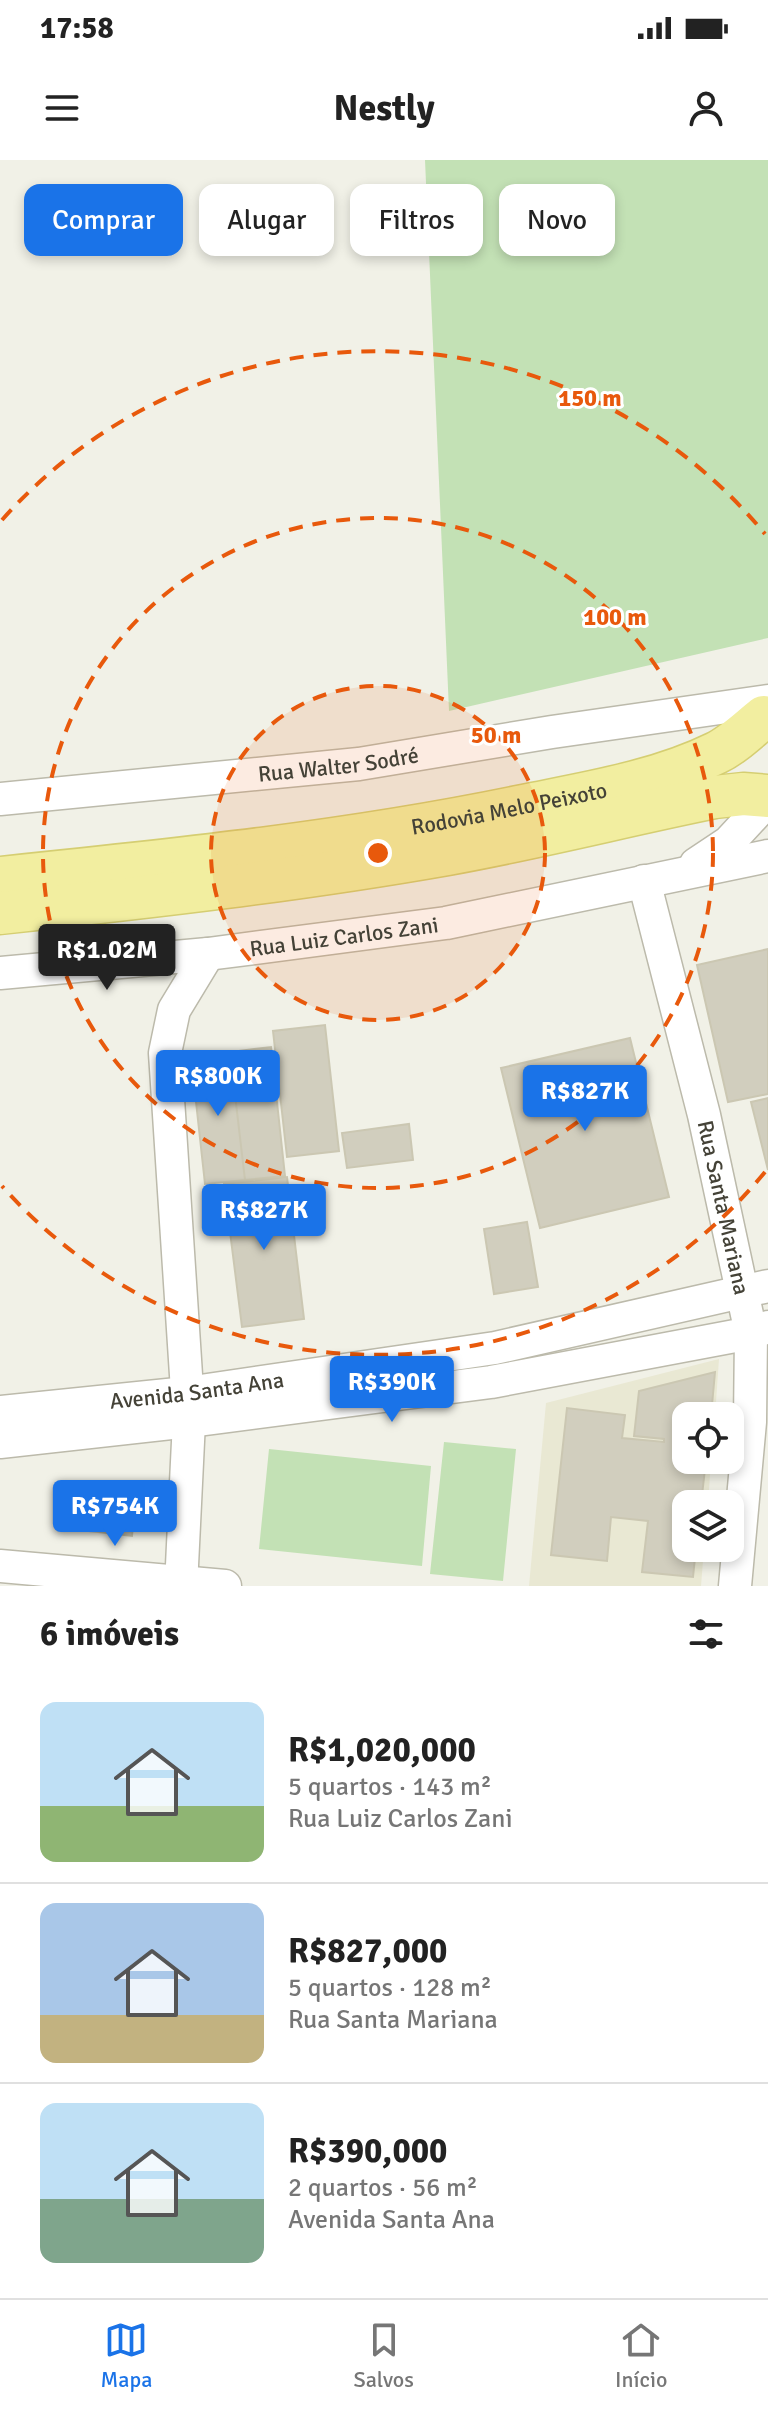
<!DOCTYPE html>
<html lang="pt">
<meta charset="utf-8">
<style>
body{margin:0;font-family:Signika,sans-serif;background:#f2f2f2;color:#222;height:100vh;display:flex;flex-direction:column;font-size:30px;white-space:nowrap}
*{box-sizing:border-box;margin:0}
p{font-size:26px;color:#767676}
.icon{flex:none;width:44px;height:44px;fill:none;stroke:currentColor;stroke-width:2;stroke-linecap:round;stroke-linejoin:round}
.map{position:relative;height:1426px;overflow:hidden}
.sheet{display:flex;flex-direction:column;background:#fff;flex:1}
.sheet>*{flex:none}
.guide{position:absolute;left:24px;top:24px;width:720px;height:72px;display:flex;gap:16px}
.fabs{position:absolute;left:672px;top:1242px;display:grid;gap:16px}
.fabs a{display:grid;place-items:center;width:72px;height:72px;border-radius:16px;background:#fff;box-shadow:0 4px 12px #0003;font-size:40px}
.price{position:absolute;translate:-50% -68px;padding:0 18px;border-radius:8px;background:#1a73e8;color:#fff;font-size:26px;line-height:52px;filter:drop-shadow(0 2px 4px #0008)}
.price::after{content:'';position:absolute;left:50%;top:48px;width:24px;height:18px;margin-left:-12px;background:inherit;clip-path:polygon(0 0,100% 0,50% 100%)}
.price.active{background:#222;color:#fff}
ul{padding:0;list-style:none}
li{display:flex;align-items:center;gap:24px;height:200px;padding:0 40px}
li+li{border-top:2px solid #e0e0e0}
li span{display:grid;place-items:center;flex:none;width:224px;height:160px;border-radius:16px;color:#555}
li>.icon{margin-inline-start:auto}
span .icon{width:96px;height:96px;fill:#fffc;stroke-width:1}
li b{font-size:34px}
h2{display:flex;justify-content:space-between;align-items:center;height:96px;padding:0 40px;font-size:34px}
.pill{padding:0 28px;border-radius:16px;background:#fff;box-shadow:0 4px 12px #0003;font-size:28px;line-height:72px}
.pill.active{background:#1a73e8;color:#fff}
.status{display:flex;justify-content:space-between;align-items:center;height:56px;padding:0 40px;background:#fff;direction:ltr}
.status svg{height:22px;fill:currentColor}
header{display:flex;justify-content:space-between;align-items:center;height:104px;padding:0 40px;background:#fff;font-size:36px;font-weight:700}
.menu{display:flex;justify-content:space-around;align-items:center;height:112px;border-top:2px solid #e0e0e0;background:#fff;font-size:22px;color:#767676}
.menu a{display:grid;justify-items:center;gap:4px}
.menu .active{color:#1a73e8}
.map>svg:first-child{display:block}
</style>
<div class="status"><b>17:58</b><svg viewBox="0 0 49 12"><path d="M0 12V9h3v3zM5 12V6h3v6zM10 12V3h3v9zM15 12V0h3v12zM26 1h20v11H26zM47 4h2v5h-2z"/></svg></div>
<header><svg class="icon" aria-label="menu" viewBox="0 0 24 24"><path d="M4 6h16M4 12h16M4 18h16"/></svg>Nestly<svg class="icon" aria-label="person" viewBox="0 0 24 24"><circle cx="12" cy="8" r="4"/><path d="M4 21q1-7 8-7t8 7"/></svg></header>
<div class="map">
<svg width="768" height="1426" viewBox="0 0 768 1426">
<rect width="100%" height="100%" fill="#f1f1e7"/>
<path fill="#e9e8d3" d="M719 1199 715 1256H686V1300H711L708 1344H686V1388H704L701 1426H529L546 1243Z"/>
<path fill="#c3e1b5" d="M425 0H768V478L449 551Z
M444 1282 516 1289 503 1421 430 1414Z
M269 1289 431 1306 422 1406 259 1389Z"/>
<path fill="#d1cebe" stroke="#cbc7b2" stroke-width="2" d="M768 789V934L728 942 697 805Z
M325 865 339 991 287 997 273 871Z
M630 878 669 1037 540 1068 501 908Z
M271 887 285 1016 245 1020 230 892Z
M230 892 245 1020 205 1024 191 896Z
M768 938V1010L751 942Z
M409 964 413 1000 347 1008 342 973Z
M287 1017 304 1159 242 1167 224 1024Z
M527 1062 538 1127 494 1134 484 1069Z
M715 1212 711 1256H686V1300H706L701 1344H686V1388H696L693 1417 642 1412 648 1361 611 1357 607 1401 551 1395 567 1248 625 1255 622 1278 664 1282V1279L634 1276 639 1231Z
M69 1336 102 1339 99 1372 66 1369Z
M102 1339 135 1343 132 1376 99 1372Z"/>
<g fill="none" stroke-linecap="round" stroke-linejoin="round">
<g stroke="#bcbaab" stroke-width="35">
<g id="minor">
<path id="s1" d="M0 639 359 604 552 572 768 541"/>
<path d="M696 704 729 682 768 640"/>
<path id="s2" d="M644 721 704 955 751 1173 750 1262 735 1426"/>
<path id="s3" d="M0 813 208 794 446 763 768 696"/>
<path id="s4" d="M0 1252 187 1233 495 1188 768 1126"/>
<path d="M0 1282 189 1261 491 1222 751 1173 768 1167"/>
<path d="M0 1406 225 1426"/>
<path d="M181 1426 189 1261 165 893 174 850 208 794"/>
</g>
</g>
<g stroke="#d5ce72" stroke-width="45">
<g id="major">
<path id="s5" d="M0 718C175 700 350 682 523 646 587 633 657 622 716 593 733 585 749 569 764 557"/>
<path d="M0 753C150 737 299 720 447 694 537 678 626 655 715 637L743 634 768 636"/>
</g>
</g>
<use href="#minor" stroke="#fff" stroke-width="32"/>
<use href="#major" stroke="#f2eea0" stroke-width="42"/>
</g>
<circle cx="378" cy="693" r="167" fill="#e8590c" fill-opacity=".12"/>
<g fill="none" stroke="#e8590c" stroke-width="4" stroke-dasharray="14 10">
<circle cx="378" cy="693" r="167"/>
<circle cx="378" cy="693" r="335"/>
<path d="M765 1012A502 502 0 0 1 2 1026M2 360A502 502 0 0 1 765 374"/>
</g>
<g text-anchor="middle" stroke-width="6" stroke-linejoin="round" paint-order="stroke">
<g font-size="22" fill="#444237" stroke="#fff">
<text dy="8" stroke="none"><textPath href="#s1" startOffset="340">Rua Walter Sodré</textPath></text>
<text dy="8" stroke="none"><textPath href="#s5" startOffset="514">Rodovia Melo Peixoto</textPath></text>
<text dy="8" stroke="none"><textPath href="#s3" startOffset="346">Rua Luiz Carlos Zani</textPath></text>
<text dy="8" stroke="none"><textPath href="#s2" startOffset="336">Rua Santa Mariana</textPath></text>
<text dy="8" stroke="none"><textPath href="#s4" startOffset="198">Avenida Santa Ana</textPath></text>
</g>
</g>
<circle cx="378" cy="693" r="12" fill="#e8590c" stroke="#fff" stroke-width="4"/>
<g font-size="24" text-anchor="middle" font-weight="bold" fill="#e8590c" stroke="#fff" stroke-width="6" stroke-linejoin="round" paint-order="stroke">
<text x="590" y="246">150 m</text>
<text x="615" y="465">100 m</text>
<text x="496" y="583">50 m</text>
</g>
</svg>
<div class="fabs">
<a><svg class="icon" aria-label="locate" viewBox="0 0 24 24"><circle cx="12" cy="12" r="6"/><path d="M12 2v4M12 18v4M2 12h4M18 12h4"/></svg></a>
<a><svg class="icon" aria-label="layers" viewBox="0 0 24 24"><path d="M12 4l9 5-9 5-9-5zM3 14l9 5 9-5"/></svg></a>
</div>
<b class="price active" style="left:107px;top:832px">R$1.02M</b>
<b class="price" style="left:218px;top:958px">R$800K</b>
<b class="price" style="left:585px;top:973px">R$827K</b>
<b class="price" style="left:264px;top:1092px">R$827K</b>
<b class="price" style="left:392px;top:1264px">R$390K</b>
<b class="price" style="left:115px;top:1388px">R$754K</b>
<div class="guide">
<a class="pill active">Comprar</a>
<a class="pill">Alugar</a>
<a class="pill">Filtros</a>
<a class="pill">Novo</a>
</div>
</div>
<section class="sheet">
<h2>6 imóveis<svg class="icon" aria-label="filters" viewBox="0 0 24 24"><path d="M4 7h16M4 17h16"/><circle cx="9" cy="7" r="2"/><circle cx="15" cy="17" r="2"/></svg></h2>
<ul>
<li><span style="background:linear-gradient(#bfe0f5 65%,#8fb573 0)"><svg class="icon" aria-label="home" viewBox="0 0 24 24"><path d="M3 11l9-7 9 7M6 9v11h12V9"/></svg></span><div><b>R$1,020,000</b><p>5 quartos · 143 m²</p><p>Rua Luiz Carlos Zani</p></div></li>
<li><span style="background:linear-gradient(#a9c7e8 70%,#c2b280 0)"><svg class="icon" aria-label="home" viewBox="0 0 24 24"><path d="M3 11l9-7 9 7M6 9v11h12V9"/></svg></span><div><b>R$827,000</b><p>5 quartos · 128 m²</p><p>Rua Santa Mariana</p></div></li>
<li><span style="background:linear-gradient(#bfe0f5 60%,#7fa58c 0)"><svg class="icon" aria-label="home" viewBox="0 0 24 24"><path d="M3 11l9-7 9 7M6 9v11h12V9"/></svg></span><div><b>R$390,000</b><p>2 quartos · 56 m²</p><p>Avenida Santa Ana</p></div></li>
</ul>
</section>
<nav class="menu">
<a class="active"><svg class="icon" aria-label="map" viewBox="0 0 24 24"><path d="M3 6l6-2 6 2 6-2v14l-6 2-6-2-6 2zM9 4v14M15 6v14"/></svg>Mapa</a>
<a><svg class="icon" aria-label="saved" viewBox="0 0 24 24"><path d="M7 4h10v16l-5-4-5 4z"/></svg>Salvos</a>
<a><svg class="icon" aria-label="home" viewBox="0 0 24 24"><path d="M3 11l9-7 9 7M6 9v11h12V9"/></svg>Início</a>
</nav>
